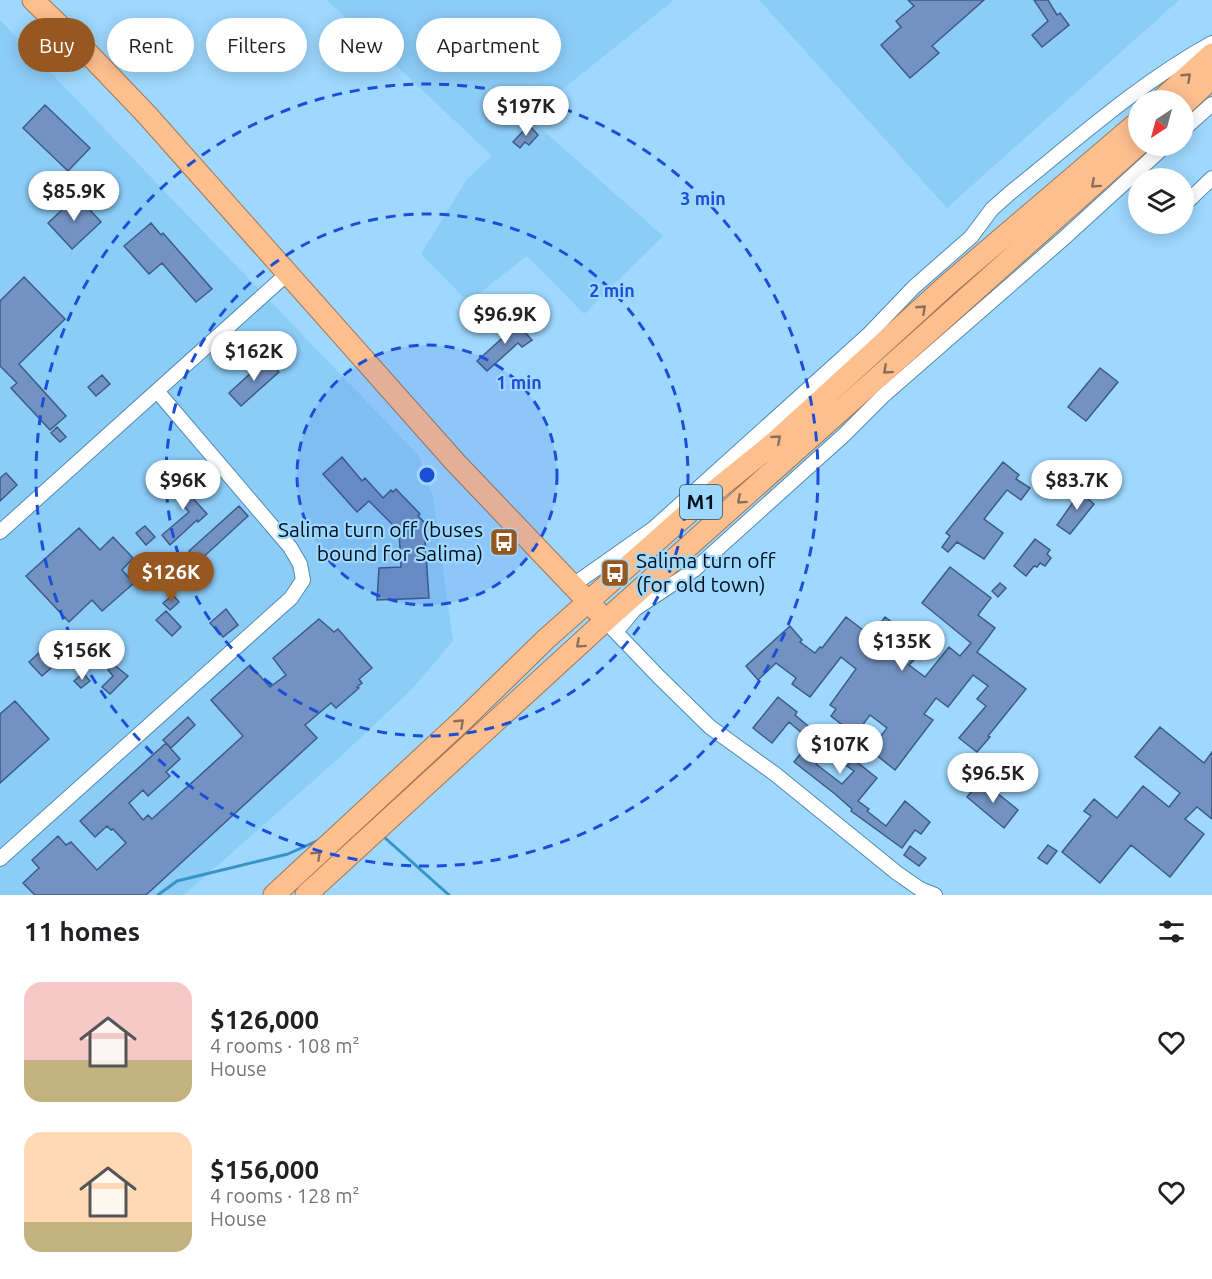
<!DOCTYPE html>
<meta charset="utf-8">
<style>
body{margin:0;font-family:Ubuntu,sans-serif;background:#f6f6f6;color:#202124;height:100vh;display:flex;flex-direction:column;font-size:22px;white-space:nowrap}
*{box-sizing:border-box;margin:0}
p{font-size:20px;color:#757577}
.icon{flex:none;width:33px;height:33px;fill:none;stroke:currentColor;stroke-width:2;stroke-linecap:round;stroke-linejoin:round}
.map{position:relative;height:895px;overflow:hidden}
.panel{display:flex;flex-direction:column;background:#fff;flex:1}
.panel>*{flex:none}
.banner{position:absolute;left:18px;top:18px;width:600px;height:54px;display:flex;gap:12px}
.needle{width:39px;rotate:216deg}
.fabs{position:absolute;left:1128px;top:90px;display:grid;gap:12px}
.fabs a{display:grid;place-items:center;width:66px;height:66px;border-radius:50%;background:#fff;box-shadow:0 3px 15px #0003;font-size:30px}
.price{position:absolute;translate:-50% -51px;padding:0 14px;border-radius:21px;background:#fff;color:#222;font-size:20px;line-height:39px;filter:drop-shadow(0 2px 3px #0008)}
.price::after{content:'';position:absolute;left:50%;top:36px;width:18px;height:14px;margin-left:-9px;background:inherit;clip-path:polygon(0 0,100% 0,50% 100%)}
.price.on{background:#965720;color:#fff}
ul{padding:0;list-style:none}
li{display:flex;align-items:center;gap:18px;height:150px;padding:0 24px}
li span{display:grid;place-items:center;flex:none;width:168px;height:120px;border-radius:18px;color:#555}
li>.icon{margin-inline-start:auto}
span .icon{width:72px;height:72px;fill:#fffc;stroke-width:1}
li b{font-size:26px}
h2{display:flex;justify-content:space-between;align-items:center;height:72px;padding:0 24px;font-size:26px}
.chip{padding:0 21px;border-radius:27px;background:#fff;box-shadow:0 3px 15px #0003;font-size:21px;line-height:54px}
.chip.on{background:#965720;color:#fff}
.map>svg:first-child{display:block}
</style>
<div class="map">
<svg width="1212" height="895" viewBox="0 0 1212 895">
<rect width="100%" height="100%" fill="#9ed8fe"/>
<path fill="#8ccdf8" d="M327 0H674L528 117 663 236 584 314 527 256 468 302 421 254 467 179 492 156Z
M759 0H1179L947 208Z
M0 20 419 456 433 497 453 641 411 690 338 759 184 895H0Z"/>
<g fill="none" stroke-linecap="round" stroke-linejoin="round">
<path stroke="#3894c7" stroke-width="3" d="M384 837 449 895
M158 895 177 881 288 854 319 840"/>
</g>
<path fill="#7293c2" stroke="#3d5b87" stroke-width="1.5" d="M908 0H984L932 46 939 53 910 78 881 45 901 27 896 21 914 6Z
M1034 0H1048L1057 15 1060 13 1069 25 1042 47 1032 35 1048 21Z
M45 105 90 148 68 171 23 128Z
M529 125 538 135 529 145 525 142 520 148 513 142Z
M77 196 101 222 72 249 48 223Z
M151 223 161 235 163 233 212 289 196 302 162 263 149 274 124 246Z
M24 277 65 319 19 364 66 416 50 430 11 388 17 383 0 366V301Z
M513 319 532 340 522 347 518 343 487 371 477 361 509 332 504 327Z
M266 359 279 372 241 406 229 393Z
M1100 368 1118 382 1086 421 1068 407Z
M102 375 110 384 96 396 88 387Z
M57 427 66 437 60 442 51 433Z
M342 457 362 481 365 478 383 498 391 490 393 492 396 489 420 514 418 516 426 524 424 526 429 598 377 600 379 568 401 567 399 531 369 501 357 512 323 474Z
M1003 462 1019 475 1016 479 1030 488 1021 500 1007 490 984 519 1003 533 984 559 957 542 948 552 942 547 950 536 946 533Z
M6 473 17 485 0 501V478Z
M172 475 207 514 198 522 197 520 170 545 162 535 189 512 163 483Z
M1086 484 1093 489 1087 498 1094 504 1070 534 1057 525Z
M239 506 248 516 198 562 189 551Z
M145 526 155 537 146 545 136 533Z
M79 528 100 550 113 537 133 558 122 570 134 583 102 611 92 600 69 622 26 576Z
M1035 539 1050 550 1047 554 1051 558 1045 566 1040 563 1037 567 1034 566 1026 576 1014 566Z
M188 566 198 578 191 584 181 573Z
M950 567 991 598 978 615 995 628 977 652 1026 689 988 736 990 737 977 752 959 738 986 706 977 699 988 686 973 675 948 707 936 698 924 714 933 720 895 770 870 750 887 728 870 715 855 735 831 716 836 709 830 705 856 669 841 657 810 697 792 684 796 678 776 663 758 680 746 666 790 626 802 640 800 642 815 653 820 647 822 648 846 617 871 636 885 617 921 644 912 656 915 659 909 665 925 677 949 647 960 656 971 643 922 603Z
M1000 583 1006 588 998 597 992 591Z
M173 595 179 602 170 610 163 603Z
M226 609 238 625 223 637 210 623Z
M166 611 181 627 172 636 156 620Z
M319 619 334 632 338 629 372 668 359 679 362 683 357 687 359 688 336 708 331 703 305 725 317 738 146 895H35L23 883 39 868 32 860 58 836 66 845 71 842 97 870 126 843 113 829 111 830 107 826 95 837 80 821 166 743 180 759 166 772 170 776 148 796 143 790 129 803 143 820 148 815 152 819 243 736 211 700 250 665 270 687 286 675 273 658Z
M62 632 91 665 84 672 67 654 42 676 29 662Z
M113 664 128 676 110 694 102 687 113 676 108 670Z
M83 673 90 681 81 688 74 681Z
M778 697 797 712 795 715 832 746 816 764 842 784 854 771 847 766 853 759 877 778 858 801 869 809 867 811 886 826 905 801 930 822 921 834 915 830 902 848 851 811 852 809 835 794 794 762 811 741 789 722 772 743 753 728Z
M15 701 49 739 0 783V714Z
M188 717 195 725 171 748 163 740Z
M1160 727 1204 763 1212 752V819L1197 807 1185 819 1204 834 1170 877 1131 845 1100 883 1062 852 1091 816 1084 811 1094 799 1117 818 1143 786 1169 807 1180 793 1135 757Z
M981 780 1018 810 1004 828 967 797Z
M1048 845 1057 851 1047 864 1038 858Z
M910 846 926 858 919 866 904 855Z"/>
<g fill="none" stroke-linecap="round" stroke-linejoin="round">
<g stroke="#518aad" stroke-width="16">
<path id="minor" d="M1184 129 1212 104
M1184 205 1212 178
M0 532 287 274
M573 585 654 528 868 335 914 287 971 237 992 209 1010 193C1075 141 1139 83 1212 43
M610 626 658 676 710 727 775 774 897 873 920 889 935 895
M616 632 635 609 694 570 844 435 883 396 1063 239 1165 146
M0 859 291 598 303 580 300 564 290 547 157 391"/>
</g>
<g stroke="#a57755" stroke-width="23">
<path id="trunk" d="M33 0 82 47 147 115 455 462 597 611
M1161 100 1212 54
M1184 104 1212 78
M274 895 464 719 546 639 696 506 775 442 947 285 1138 122
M306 895 606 620 1138 145"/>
</g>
<use href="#minor" stroke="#fff" stroke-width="14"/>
<use href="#trunk" stroke="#febf8f" stroke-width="21"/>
</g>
<defs><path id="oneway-chevron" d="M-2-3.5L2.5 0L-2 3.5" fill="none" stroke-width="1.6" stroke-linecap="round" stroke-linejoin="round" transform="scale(1.5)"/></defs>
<g stroke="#8c705c">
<use href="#oneway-chevron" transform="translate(1187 77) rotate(-43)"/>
<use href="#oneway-chevron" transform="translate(1095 184) rotate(138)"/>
<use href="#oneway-chevron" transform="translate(922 309) rotate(-43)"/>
<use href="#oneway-chevron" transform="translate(887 370) rotate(139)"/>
<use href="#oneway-chevron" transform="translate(777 439) rotate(-41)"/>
<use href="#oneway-chevron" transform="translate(741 500) rotate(138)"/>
<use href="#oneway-chevron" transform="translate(580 644) rotate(138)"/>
<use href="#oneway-chevron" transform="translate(460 723) rotate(-43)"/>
<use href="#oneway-chevron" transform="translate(317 855) rotate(-43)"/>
</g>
<circle cx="427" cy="475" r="130" fill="#1d4ed8" fill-opacity=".12"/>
<g fill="none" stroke="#1d4ed8" stroke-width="3" stroke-dasharray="10 8">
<circle cx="427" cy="475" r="130"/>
<circle cx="427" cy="475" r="261"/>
<circle cx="427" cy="475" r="391"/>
</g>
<defs>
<g id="bus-square" transform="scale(1.5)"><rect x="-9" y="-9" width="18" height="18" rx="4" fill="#965720" stroke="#9ed8fe"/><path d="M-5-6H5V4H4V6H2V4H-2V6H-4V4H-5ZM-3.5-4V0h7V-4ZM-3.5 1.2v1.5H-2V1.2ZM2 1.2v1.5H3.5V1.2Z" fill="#fff"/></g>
</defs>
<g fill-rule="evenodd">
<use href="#bus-square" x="504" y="542"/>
<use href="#bus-square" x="615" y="573"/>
</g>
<g text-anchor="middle" stroke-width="4.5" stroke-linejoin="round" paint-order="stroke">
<rect fill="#9ed8fe" stroke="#2f4c60" stroke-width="1.5" x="680" y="485" width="42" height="34" rx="4.5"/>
<g font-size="20" font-weight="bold" fill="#00101d">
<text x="701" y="509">M1</text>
</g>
<g font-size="21" fill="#00101d" stroke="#9ed8fe" text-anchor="end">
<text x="483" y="537">Salima turn off (buses<tspan x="483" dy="24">bound for Salima)</tspan></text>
<text x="636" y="568" text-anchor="start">Salima turn off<tspan x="636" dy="24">(for old town)</tspan></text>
</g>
</g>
<circle cx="427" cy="475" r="9" fill="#1d4ed8" stroke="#9ed8fe" stroke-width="3"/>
<g font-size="18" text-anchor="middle" font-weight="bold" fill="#1d4ed8" stroke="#9ed8fe" stroke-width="4.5" stroke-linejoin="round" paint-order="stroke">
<text x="703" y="205">3 min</text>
<text x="612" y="297">2 min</text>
<text x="519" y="389">1 min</text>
</g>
</svg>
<div class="fabs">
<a><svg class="needle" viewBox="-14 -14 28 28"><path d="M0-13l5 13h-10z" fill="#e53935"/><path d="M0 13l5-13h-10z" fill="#757577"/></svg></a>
<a><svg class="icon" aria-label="layers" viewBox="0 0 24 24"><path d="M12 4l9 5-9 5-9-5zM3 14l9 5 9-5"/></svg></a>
</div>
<b class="price" style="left:526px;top:137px">$197K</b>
<b class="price" style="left:74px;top:222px">$85.9K</b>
<b class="price" style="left:505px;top:345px">$96.9K</b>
<b class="price" style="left:254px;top:382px">$162K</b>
<b class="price" style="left:183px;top:511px">$96K</b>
<b class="price" style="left:1077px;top:511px">$83.7K</b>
<b class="price on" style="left:171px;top:603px">$126K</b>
<b class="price" style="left:902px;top:672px">$135K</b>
<b class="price" style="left:82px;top:681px">$156K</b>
<b class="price" style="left:840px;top:775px">$107K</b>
<b class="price" style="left:993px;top:804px">$96.5K</b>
<div class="banner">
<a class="chip on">Buy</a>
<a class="chip">Rent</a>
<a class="chip">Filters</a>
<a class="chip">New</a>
<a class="chip">Apartment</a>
</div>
</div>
<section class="panel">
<h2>11 homes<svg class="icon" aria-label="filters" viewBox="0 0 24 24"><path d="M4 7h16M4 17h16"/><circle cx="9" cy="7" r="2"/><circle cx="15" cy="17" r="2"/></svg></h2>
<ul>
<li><span style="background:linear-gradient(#f6c9c9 65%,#c2b280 0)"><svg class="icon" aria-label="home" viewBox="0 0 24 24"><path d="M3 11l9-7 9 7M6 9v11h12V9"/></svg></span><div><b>$126,000</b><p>4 rooms · 108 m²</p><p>House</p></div><svg class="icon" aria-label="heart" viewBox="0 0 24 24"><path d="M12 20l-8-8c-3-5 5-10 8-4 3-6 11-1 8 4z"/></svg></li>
<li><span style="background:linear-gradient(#ffd9b3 75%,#c2b280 0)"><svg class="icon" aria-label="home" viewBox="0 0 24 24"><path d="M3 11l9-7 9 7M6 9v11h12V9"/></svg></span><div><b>$156,000</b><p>4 rooms · 128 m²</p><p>House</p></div><svg class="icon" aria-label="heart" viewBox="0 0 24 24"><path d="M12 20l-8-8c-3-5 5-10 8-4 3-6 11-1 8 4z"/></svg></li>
</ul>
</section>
